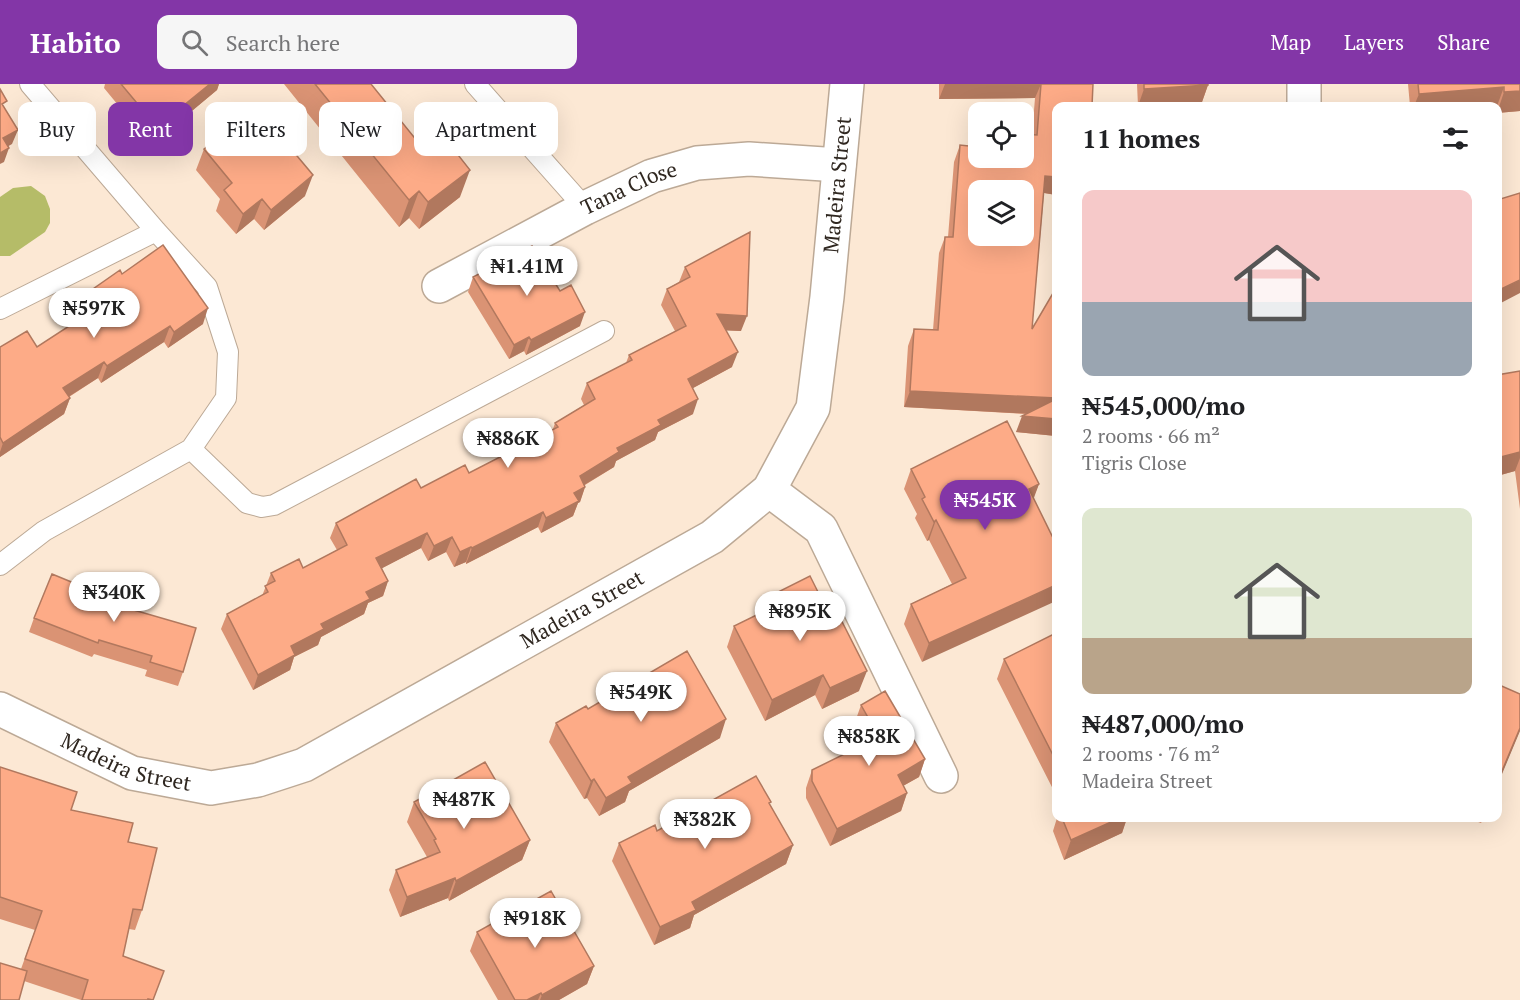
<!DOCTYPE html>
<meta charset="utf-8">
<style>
body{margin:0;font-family:"PT Serif",serif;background:#f6f6f6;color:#202124;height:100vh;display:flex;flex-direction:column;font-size:22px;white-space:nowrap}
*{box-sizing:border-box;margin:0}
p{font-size:20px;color:#757577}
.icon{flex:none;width:33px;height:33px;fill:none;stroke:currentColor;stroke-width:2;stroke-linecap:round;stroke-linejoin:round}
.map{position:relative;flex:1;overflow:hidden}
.sheet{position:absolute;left:1052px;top:18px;width:450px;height:720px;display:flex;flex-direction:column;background:#fff;border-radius:12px;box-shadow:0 6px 24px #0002}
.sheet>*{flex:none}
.top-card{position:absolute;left:18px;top:18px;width:570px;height:54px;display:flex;gap:12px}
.fabs{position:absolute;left:968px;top:18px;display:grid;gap:12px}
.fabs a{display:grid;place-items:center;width:66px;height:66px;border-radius:12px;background:#fff;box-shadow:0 6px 24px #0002;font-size:30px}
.price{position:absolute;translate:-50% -51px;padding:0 14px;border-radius:21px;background:#fff;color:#222;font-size:20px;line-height:39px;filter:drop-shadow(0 2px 3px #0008)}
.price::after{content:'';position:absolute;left:50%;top:36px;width:18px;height:14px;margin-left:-9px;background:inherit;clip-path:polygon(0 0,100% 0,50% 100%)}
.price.selected{background:#8336a7;color:#fff}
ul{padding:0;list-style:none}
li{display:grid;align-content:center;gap:12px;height:318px;padding:0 30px}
li span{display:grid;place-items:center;height:186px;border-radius:12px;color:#555}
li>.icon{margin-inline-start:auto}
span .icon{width:108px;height:108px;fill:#fffc;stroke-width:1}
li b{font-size:26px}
h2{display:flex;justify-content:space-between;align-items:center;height:72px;padding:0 30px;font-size:26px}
.tag{padding:0 21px;border-radius:12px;background:#fff;box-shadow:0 6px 24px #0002;font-size:21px;line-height:54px}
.tag.selected{background:#8336a7;color:#fff}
header{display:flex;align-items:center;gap:36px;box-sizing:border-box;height:84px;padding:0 30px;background:#8336a7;color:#fff}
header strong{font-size:28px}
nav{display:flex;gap:33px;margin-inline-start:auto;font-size:21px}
.search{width:420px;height:54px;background:#f6f6f6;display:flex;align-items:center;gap:15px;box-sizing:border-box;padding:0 21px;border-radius:12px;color:#757577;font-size:22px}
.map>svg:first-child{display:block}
</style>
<header>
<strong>Habito</strong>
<div class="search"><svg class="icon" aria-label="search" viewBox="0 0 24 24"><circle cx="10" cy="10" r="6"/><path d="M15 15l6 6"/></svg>Search here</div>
<nav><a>Map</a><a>Layers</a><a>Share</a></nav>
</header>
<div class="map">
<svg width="1520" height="916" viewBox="0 0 1520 916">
<rect width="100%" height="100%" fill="#fce8d4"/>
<path fill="#b5bc68" d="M31 102 45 112 50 125V139L45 148 10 172H0V113L13 104Z"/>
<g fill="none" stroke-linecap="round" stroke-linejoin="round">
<g stroke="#bca996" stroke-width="22">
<path id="lane" d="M475 0 585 124
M0 225 156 147
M191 365 247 419 262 423 274 421 604 247
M0 481 44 447 191 365 226 314 228 268 207 203 156 147 30 0"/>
</g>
<g stroke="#bca996" stroke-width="36">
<g id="street">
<path d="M1304 0V22"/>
<path id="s1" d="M439 202 585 124 652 92 697 79 749 75 839 81"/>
<path d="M769 406 821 445 941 692"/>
<path id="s2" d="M0 625 132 689 211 704 258 696 304 681 712 453 769 406 813 324 827 213 847 0"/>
</g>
</g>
<use href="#lane" stroke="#fff" stroke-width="20"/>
<use href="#street" stroke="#fff" stroke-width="33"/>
</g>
<path fill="#da9374" d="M105 0H219L217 6 151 61 104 4Z
M284 0H371L460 113 419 145 409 134 399 143Z
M939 0H1093L1056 22V111L1044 109 1032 245 1056 352 1016 348 1026 330 904 323 908 262 914 245 933 246 939 169 945 153H948L954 78 960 61 1023 74 1032 51 1035 14 939 15Z
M1137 0H1208V1L1202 18 1138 22Z
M1408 0H1520V27L1497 29V22H1410Z
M204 65 305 112 264 146 254 135 236 150 216 127 220 115 196 86Z
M685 183 741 247 726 246 732 283 693 304V330L658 348 655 356 616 377 614 383 585 401V403L580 418 578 419 573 432 541 449 538 443 466 480V478L454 483 446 468 428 477 421 464 382 484 388 497 383 512 368 519 364 530 321 553 318 561 294 573 290 586 253 606 221 545 227 530 262 512 271 489 303 484 337 466 330 454 336 439 421 404 469 389 553 345 555 339 584 321 581 315 587 299 626 279 629 271 675 247 661 221 667 205 679 198Z
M122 190 203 240 168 264 164 258 101 299 98 294 69 313 70 314 64 330 0 373V263H37L91 228 87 221 93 205Z
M473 193 580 242 526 271 524 267 509 275 468 208Z
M1520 287V425L1515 387 1497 392V291Z
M911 385 1039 400 1033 414 922 578 904 540 911 520 952 500 929 456 927 457 915 434 917 430 904 405Z
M772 511 859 607 822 625 815 611 765 637 727 563 734 542 766 526Z
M113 520 183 588 178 602 145 592 147 586 94 570 92 573 29 548 34 534Z
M1056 549V711L997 595 1004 575Z
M861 621 925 675 919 693 903 702 907 709 901 727 830 762 806 714V704L812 686 867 659 855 638Z
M588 625 720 654 629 707 625 718 599 732 587 714 584 715 549 658 556 639Z
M0 683 71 726 128 758 142 826 135 846 129 845 123 872 153 916H81L24 897 21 885 35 846 0 835Z
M414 718 530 756 522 776 449 817 448 814 400 833 389 806 396 786 427 773 407 738Z
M770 721 793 761 786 780 694 831 690 844 654 861 612 777 619 759 657 747Z
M1057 734H1127L1122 749 1064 776 1053 747Z
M1467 734H1484L1481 739Z
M477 848 594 882 587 900 559 916H498L470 867Z"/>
<path fill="#b1785e" d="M210 0H219L217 6 151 61 157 43Z
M945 0H1041L1035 14 939 15Z
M1208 1 1202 18 1138 22 1144 5Z
M1504 3 1497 22H1414L1419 10Z
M1520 7V27L1497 29 1504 8Z
M18 46 12 60 0 67 3 54Z
M9 64 4 78 0 80V69Z
M470 86 460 113 419 145 428 118Z
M313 91 305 112 264 146 271 126Z
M1045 92 1056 93V111L1039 108Z
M419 107 409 134 399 143 409 116Z
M262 115 254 135 236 150 243 130Z
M1520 196V209L1497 221V207Z
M208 224 203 240 168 264 174 248Z
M585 228 580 242 526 271 531 256Z
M717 230 747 232 741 247 712 246Z
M170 242 164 258 101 299 107 282Z
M529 253 524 267 509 275 514 261Z
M738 268 732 283 682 310 688 295Z
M104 278 98 294 57 320 63 304Z
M910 307 1056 314 1051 331 904 323Z
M70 314 64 330 0 373V368L3 359Z
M698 315 693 330 658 348 655 356 616 377 614 383 574 407 580 392 617 364 658 336Z
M1022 332 1056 335V352L1016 348Z
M1520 368V374L1515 387 1497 392V374Z
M1039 400 1032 419 1029 405Z
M585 403 580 418 578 419 573 432 541 449 546 434 574 409Z
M543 428 538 443 466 480 472 464Z
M936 436 929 456 927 457 934 438Z
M427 449 421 464 371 490 376 474Z
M452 453 446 468 428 477 434 462Z
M471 463 466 478 454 483 460 468Z
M388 497 383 512 368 519 364 530 321 553 318 561 294 573 290 586 253 606 258 591 291 562 366 508Z
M1056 501V517L922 578 929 559Z
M867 587 859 607 822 625 830 604Z
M823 591 815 611 765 637 772 616Z
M726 635 720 654 629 707 625 718 599 732 606 714 628 693Z
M1520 644V647L1497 702V699Z
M925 675 919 693 892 708 898 691Z
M594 695 587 714 584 715 591 697Z
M907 709 901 727 830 762 837 745Z
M1120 734H1127L1122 749 1064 776 1071 756Z
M530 756 522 776 449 817 456 797Z
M793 761 786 780 694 831 690 844 654 861 660 843 692 818Z
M455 794 448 814 400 833 407 813Z
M594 882 587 900 559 916H540L542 911Z
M541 909 538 916H527Z"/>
<path fill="#fdab87" stroke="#b1785e" stroke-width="1.5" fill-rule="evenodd" d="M121 0H210L157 43Z
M315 0H371L426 68 444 53 470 86 428 118 419 107 409 116Z
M1041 0H1093L1092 22H1056V93L1045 92 1032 245 1056 204V314L910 307 914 245 938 246 945 153H953L960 61 978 63V74H1023V50L1037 51ZM978 106H1023V152H978Z
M1144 0H1208V1L1144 5Z
M1418 0H1520V7L1504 8V3L1419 10Z
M0 5 7 17 2 20 18 46 3 54 9 64 0 69Z
M256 23 313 91 271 126 262 115 243 130 224 106 232 99 204 65Z
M1520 109V196L1497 207V116Z
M750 148 747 232 717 230 738 268 688 295 698 315 658 336 661 341 617 364 619 368 580 392 585 403 574 409 579 417 546 434 543 428 472 464 471 463 460 468 452 453 434 462 427 449 376 474 388 497 366 508 370 515 321 540 324 545 291 562 295 571 258 591 227 530 268 508 265 502 275 497 271 489 299 475 303 484 347 461 336 439 416 395 421 404 465 381 469 389 558 343 555 339 595 315 587 299 632 276 629 271 686 242 667 205 690 193 685 183Z
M163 161 208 224 174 248 170 242 107 282 104 278 63 304 70 314 3 359 0 353V263L27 247 37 263 103 220 93 205 120 186 122 190Z
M532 162 560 207 571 201 585 228 531 256 529 253 514 261 473 193Z
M1520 287V368L1497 374V291Z
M1056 315V335L1022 332Z
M1007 337 1039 400 1029 405 1056 460V501L929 559 911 520 966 494 936 436 934 438 922 415 925 413 911 385Z
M52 490 115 516 113 520 196 544 183 588 150 578 152 572 99 556 98 559 34 534Z
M810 492 824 520 831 516 867 587 830 604 823 591 772 616 734 542 777 521 772 511Z
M1056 549V677L1004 575Z
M687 567 726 635 628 693 632 699 606 714 594 695 591 697 556 639 586 622 588 625Z
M1497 600 1520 610V644L1497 699Z
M885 607 925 675 898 691 907 709 837 745 812 697V686L879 653 861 621Z
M485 678 530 756 456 797 455 794 407 813 396 786 440 768 434 756 436 755 414 718Z
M0 683 77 708 71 726 133 739 128 758 157 764 142 826 133 825 123 872 164 887 153 916 148 915V916H82L88 896 25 875 42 827 0 813Z
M756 692 771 718 769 719 793 761 692 818 696 826 660 843 619 759 655 741 657 747Z
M1062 734H1120L1071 756Z
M551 807 594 882 542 911 541 909 527 916H515L477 848Z
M0 879 27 887 19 916H0Z"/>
<g text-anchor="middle" stroke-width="4.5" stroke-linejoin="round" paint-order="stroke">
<g font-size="21" fill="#2f2720" stroke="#fff">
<text dy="7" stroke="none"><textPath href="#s2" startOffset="1182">Madeira Street</textPath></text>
<text dy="7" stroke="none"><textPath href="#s1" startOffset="214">Tana Close</textPath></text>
<text dy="7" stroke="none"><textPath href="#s2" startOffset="642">Madeira Street</textPath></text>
<text dy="7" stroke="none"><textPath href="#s2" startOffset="138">Madeira Street</textPath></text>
</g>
</g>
</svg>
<div class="fabs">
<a><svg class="icon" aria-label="locate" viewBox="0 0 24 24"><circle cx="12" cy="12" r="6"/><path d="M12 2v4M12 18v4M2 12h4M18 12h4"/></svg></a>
<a><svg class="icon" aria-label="layers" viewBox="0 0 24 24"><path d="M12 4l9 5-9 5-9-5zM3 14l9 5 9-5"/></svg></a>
</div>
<b class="price" style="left:527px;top:213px">₦1.41M</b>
<b class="price" style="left:94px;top:255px">₦597K</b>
<b class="price" style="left:508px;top:385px">₦886K</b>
<b class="price selected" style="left:985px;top:447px">₦545K</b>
<b class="price" style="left:114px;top:539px">₦340K</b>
<b class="price" style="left:800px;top:558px">₦895K</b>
<b class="price" style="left:641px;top:639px">₦549K</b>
<b class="price" style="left:869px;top:683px">₦858K</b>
<b class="price" style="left:464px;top:746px">₦487K</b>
<b class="price" style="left:705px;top:766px">₦382K</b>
<b class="price" style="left:535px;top:865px">₦918K</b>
<div class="top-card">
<a class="tag">Buy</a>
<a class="tag selected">Rent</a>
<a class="tag">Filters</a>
<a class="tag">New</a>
<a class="tag">Apartment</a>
</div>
<section class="sheet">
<h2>11 homes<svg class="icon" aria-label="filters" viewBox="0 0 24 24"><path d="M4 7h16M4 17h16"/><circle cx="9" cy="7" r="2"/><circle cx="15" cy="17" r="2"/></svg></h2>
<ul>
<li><span style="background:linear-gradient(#f6c9c9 60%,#9aa5b1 0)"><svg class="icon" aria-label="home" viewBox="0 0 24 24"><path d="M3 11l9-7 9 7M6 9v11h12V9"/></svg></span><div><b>₦545,000/mo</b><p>2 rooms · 66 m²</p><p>Tigris Close</p></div></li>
<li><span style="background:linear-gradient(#dfe7d0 70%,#b9a48a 0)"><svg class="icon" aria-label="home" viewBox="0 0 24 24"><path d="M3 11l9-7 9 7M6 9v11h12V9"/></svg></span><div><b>₦487,000/mo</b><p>2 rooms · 76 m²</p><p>Madeira Street</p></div></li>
</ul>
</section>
</div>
